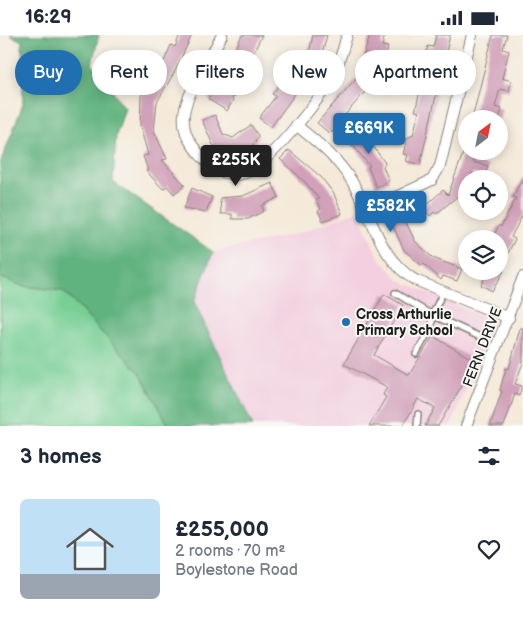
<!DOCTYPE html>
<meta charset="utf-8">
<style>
body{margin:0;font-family:"Balsamiq Sans",sans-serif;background:#f2f2f3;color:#1f2937;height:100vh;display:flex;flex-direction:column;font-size:19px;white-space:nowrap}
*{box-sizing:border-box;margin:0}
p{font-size:16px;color:#747a83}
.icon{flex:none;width:28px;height:28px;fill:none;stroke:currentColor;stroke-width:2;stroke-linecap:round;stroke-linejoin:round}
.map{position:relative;height:391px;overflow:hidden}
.drawer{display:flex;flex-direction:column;background:#fff;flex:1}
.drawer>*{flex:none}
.top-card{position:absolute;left:15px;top:15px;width:494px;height:45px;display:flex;gap:10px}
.needle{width:32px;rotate:32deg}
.fabs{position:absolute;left:458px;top:75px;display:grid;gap:10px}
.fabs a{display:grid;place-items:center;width:50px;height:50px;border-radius:50%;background:#fff;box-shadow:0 2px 12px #0003;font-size:25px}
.price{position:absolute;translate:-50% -42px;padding:0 11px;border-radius:5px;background:#1f6fb2;color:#fff;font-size:16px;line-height:32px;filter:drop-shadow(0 1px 2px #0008)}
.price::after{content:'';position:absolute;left:50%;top:30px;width:15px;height:11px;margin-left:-8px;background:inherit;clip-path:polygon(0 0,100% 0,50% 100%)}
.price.on{background:#222;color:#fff}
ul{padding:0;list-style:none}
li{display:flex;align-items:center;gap:15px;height:125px;padding:0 20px}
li+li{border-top:1px solid #e0e1e3}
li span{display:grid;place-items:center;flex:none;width:140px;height:100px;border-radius:8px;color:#555}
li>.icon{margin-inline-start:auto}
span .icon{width:60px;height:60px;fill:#fffc;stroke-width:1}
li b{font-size:21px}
h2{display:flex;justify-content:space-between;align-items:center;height:60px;padding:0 20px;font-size:21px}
.pill{padding:0 18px;border-radius:22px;background:#fff;box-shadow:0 2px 12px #0003;font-size:18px;line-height:45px}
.pill.on{background:#1f6fb2;color:#fff}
.status{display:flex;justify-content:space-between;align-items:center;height:35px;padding:0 25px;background:#fff;direction:ltr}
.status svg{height:14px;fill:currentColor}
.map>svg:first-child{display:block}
</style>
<div class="status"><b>16:29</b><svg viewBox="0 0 49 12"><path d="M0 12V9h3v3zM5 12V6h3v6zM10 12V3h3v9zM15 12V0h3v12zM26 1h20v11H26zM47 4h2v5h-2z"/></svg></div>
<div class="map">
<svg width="523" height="391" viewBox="0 0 523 391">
<rect width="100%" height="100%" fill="#f6f6f2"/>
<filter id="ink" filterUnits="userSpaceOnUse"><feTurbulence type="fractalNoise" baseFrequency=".02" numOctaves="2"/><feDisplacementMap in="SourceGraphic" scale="10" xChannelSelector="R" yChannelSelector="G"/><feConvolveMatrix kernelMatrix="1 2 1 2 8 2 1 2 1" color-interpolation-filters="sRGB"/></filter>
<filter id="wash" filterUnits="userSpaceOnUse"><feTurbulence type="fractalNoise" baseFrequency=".0096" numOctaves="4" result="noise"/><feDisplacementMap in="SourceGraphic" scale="20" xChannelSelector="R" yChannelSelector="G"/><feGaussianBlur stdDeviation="1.12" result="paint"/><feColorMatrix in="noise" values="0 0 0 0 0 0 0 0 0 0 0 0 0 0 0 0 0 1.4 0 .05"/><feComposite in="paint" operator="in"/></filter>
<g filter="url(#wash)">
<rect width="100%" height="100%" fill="#f5eada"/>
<path fill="#f3cfdf" d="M357 176 378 221 399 245 486 283 491 291 451 391H253L194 266 213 217 296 199Z"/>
<path fill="#77cf94" stroke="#4a7658" d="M0 242 22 251 63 256 140 338 169 391H0Z"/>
<path fill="#61b27e" stroke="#3e674d" d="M10 0H99L92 29 125 73 116 101 113 147 213 217 194 267 253 391H169L140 338 63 256 22 251 0 242V129L23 69 22 6Z"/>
<g id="blocks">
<path fill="#d1a1b9" d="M180 0H192L175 36 157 67 154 96 167 124 162 125 185 150 174 159 167 151 163 154 146 136 148 135 143 121 148 120 140 91 141 61 156 35 161 33 171 10 175 12Z
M242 0H262L238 49 241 51 234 63 229 59 233 65 227 76 208 64 217 48 219 50Z
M313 0H327L321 23 271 92 259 83 276 61 272 59 280 49 283 51 298 32 310 13Z
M370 0H385L382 11 388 12 386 22 379 21 370 51 337 89 338 90 332 98 331 96 329 98 317 88 357 42Z
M436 0H450L420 130 406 126 408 120 403 119 407 103 413 100 419 77 415 76 421 53 418 52 428 11 433 12Z
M493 0H507L503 14 509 16 502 43 511 46 509 56 500 54 495 72 502 74 499 85 487 81 486 84H472Z
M215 80 223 99 233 103 251 90 259 102 255 105 256 107 239 122 218 113 213 110 202 85Z
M358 91H361L367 98 365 100 385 128 383 132 389 146 376 152 368 132 370 131 345 101Z
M289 115 321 142 334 159 342 179 323 186 318 176 321 174 316 165 319 164 305 147 280 124Z
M464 116H476L473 127 488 131 485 142 472 138 470 144H466V167L458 161 436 179 434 177 430 181 423 173 443 155 448 160Z
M523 141V179L511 202 515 204 499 236V204H492L499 190 501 192 516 163 513 162Z
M272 148 279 162 262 171 264 176 248 184H232V179H221L220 163 243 161Z
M192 153 212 162 206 177 184 173Z
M400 175 415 206 433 223 462 234 457 246 443 241 441 245 424 229 422 231 404 215 388 180Z
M488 236H504L492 256 481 250Z
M384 259 403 270 374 320 409 340 433 301 472 324 471 325 475 328 438 391H425L435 373 418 364 403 391H369L386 362 383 360 387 352 344 329Z
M520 293H523V328L515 349 522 351 519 361 515 359 504 391H490L502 356 500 355 506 333 509 334Z"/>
</g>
</g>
<g filter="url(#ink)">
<use href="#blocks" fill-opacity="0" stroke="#88837b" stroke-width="1"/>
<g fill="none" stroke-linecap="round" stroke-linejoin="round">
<g stroke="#88837b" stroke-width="8">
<path id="service" d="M395 258 432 280 478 301
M416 319 432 291V280L443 257
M417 391 418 379"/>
</g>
<g stroke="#88837b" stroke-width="12">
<path id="minor" d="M222 0C212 20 186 58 184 79 182 97 190 109 202 122 214 133 225 142 242 139 264 136 320 63 332 43 339 29 343 15 347 0
M296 90C318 108 340 125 354 150 373 184 380 224 415 245L509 283
M366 176 432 145 440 131 472 0
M466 391 523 242"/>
</g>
<use href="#service" stroke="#fff" stroke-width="5"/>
<use href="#minor" stroke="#fff" stroke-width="10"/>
</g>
</g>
<circle fill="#1f6fb2" stroke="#f6f6f2" stroke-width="2" cx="346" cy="287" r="5"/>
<g text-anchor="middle" stroke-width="4" stroke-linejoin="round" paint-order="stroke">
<g font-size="14" font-weight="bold" fill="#1c1c1c" stroke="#f6f6f2" text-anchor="start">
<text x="356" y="284">Cross Arthurlie<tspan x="356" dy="16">Primary School</tspan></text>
</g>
<g font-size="14" fill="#1c1c1c" stroke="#f6f6f2">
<text transform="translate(482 312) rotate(-69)" y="5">FERN DRIVE</text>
</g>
</g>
</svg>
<div class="fabs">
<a><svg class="needle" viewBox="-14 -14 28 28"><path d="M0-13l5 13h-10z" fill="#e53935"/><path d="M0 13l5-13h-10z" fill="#747a83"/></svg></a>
<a><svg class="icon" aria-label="locate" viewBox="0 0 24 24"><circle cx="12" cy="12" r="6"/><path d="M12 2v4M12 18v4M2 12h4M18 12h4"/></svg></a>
<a><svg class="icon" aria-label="layers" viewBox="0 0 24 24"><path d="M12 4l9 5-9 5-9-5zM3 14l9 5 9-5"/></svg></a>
</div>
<b class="price" style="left:369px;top:120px">£669K</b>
<b class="price on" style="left:236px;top:152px">£255K</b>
<b class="price" style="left:391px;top:198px">£582K</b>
<div class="top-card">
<a class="pill on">Buy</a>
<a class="pill">Rent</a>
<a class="pill">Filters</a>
<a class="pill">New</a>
<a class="pill">Apartment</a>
</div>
</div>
<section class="drawer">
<h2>3 homes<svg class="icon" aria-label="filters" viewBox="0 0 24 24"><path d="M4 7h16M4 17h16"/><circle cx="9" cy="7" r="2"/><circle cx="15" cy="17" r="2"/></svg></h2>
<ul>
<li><span style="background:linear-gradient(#bfe0f5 75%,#9aa5b1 0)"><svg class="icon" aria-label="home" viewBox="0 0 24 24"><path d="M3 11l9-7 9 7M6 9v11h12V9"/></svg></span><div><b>£255,000</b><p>2 rooms · 70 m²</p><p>Boylestone Road</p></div><svg class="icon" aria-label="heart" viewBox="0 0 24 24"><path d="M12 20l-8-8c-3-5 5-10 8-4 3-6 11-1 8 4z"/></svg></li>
</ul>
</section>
